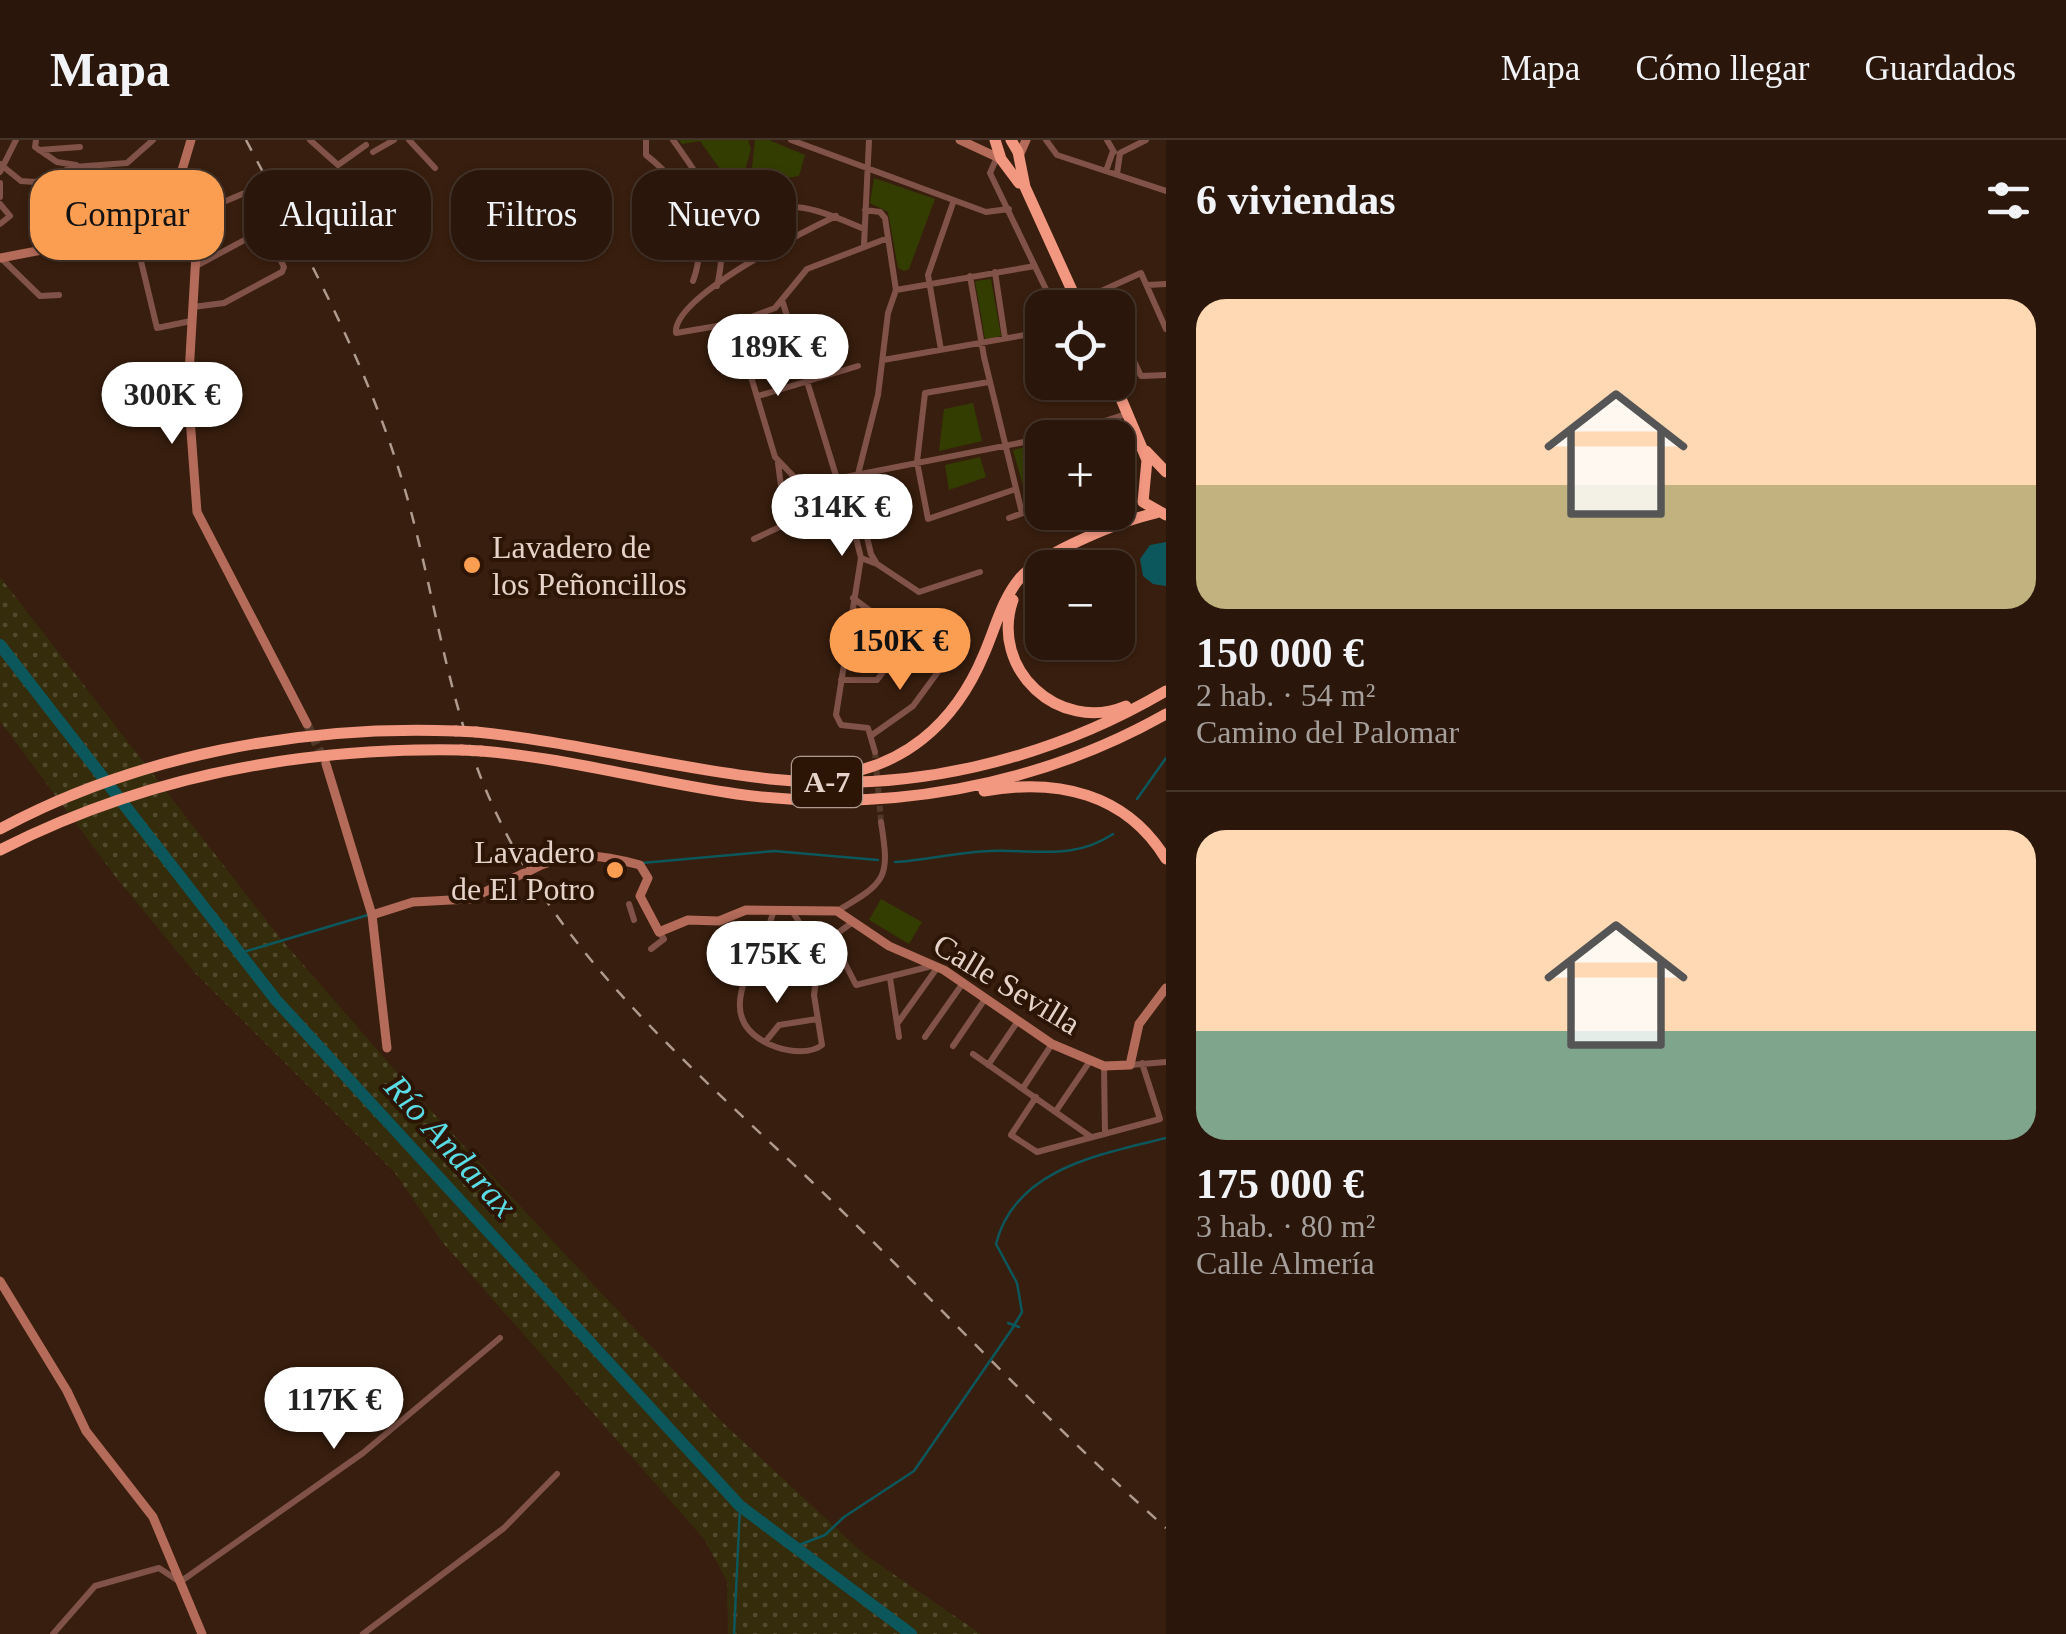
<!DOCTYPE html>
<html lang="es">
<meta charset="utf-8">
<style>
body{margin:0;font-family:"Times New Roman",serif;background:#362318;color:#f1f3f6;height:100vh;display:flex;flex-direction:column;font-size:38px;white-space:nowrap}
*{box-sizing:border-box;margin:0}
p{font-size:32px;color:#a59f9c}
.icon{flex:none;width:55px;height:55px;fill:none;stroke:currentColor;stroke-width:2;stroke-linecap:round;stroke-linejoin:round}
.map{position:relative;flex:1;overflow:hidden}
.side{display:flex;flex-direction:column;background:#2a160a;width:900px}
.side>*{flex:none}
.guide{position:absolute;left:30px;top:30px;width:950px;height:90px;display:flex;gap:20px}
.controls{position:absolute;left:1025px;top:150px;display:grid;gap:20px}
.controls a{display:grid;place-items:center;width:110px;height:110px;border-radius:20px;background:#2a160a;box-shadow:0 2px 8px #0004,0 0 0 2px #46352b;font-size:50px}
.price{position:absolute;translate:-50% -85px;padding:0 22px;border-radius:35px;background:#fff;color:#222;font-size:32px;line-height:65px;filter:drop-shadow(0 2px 5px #0008)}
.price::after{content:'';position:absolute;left:50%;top:60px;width:30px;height:22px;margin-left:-15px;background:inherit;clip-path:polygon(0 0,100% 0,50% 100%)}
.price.active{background:#fb9e51;color:#111}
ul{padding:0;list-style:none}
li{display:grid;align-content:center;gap:20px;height:530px;padding:0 30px}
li+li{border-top:2px solid #46352b}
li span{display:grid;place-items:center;height:310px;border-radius:30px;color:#555}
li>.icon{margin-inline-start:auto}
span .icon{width:180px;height:180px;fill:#fffc;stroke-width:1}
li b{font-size:42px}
h2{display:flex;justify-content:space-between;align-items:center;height:120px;padding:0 30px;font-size:42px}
.chip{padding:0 35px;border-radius:30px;background:#2a160a;box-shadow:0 2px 8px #0004,0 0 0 2px #46352b;font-size:35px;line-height:90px}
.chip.active{background:#fb9e51;color:#111}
header{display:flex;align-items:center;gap:60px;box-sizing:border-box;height:140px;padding:0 50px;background:#2a160a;border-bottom:2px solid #46352b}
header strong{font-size:48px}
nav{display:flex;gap:55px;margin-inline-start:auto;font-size:35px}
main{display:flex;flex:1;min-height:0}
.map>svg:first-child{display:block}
</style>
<header>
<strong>Mapa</strong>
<nav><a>Mapa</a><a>Cómo llegar</a><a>Guardados</a></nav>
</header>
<main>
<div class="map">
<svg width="1166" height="1494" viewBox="0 0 1166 1494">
<defs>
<pattern id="sand-dots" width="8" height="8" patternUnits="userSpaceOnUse" patternTransform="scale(2.5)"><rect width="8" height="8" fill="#352c0c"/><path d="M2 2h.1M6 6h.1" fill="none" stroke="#524a2e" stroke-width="1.8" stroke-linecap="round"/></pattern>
</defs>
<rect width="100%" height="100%" fill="#381e0e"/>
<path fill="#343d01" d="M679 0H748L751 9 744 34 727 39 700 1 682 4Z
M755 0H769L805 15 799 36 761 42 751 36Z
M874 38 935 59 909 129 904 131 898 128 888 72 870 63Z
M991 139 1001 196 985 199 975 141Z
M973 263 982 301 939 311 944 269Z
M1038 304 1042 353 1026 357 1013 310Z
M980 317 986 337 949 350 945 325Z
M881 759 922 782 909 804 869 780Z"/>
<path fill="url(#sand-dots)" d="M0 437 280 798 421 960 721 1281 864 1414 981 1494H728L727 1441 704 1399 444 1104 395 1033 195 833 118 740 0 581Z"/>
<path fill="#0c575c" d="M1166 402V446L1153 444 1143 436 1140 419 1150 405Z"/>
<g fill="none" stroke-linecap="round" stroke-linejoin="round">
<path stroke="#0c575c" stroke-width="2.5" d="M1137 659 1166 618
M895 722C927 720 958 712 990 711 1036 709 1072 721 1113 694
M642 723 774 711 878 720
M240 813 368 775
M1008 1183 1019 1187
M794 1407 825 1395 844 1377 914 1331 1012 1189 1022 1172 1017 1143 996 1104C1015 1028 1102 1014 1166 998
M734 1494 740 1366"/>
<path stroke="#0c575c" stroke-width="12" d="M0 505 276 860 740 1366 911 1494"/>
<path stroke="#52392a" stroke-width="6" stroke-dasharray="6 3" stroke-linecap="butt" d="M875 612 881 682"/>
<path stroke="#52392a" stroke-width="9" stroke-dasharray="9 4.5" stroke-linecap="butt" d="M307 584 325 622"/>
<path stroke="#815348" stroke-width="6" d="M36 0 35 7 57 22 76 25
M310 0 338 25 366 5
M409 0 435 28
M646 0V15C685 45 711 93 693 141
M673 0C708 49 732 84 717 146
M791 0 986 72 1009 69
M1046 0 1057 15 1166 51
M1107 0 1114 12
M39 10 80 7
M373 12 394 0
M998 15 990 33 1055 168
M0 24 21 41 35 42 74 27 127 23 153 0
M1106 31 1113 11
M0 32 16 0
M1117 34 1120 13 1146 0
M0 43V57
M0 64 10 76 0 84
M35 65 180 37
M865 70 880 72 885 78 896 150 888 173 878 255 855 346 871 414 877 424 919 452 980 432
M836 76C805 91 672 157 676 193L735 183 775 168 807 129 888 98
M188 77 247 52 284 127 282 132 224 163 193 167
M718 78C791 64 795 59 864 89
M134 92 157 188 191 181
M864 105 869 0
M3 120 40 156 59 155
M196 126 265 89
M995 132 1005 198
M970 136 984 217 1022 373
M1147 145 1166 144
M896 150 1035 126
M1102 152 1109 168
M1077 162 1141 133 1166 189
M783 163 837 339
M735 183 775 317 802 345
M1118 187 1141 236 1166 235
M941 210 928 135 954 60
M883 220 1042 192
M989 242 925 253 917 322 928 379 1016 349
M758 256 858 226
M784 349 1065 294 1126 274
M786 367 859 372
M1009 378 1042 366
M862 386 856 398 861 418 877 424
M754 399 786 384 778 323
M861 418 836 575 841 585 868 588 875 612
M853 458 943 525 913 566 872 595
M841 540H877L908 499
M629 764 634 780
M837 771C887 742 890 738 881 682
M773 773C761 818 703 880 776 907 790 912 811 914 822 905L814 855 821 805 853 782
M794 774 820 815
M832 798 856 845 932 826
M651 809 664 799 659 792
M890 838 899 897
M897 884 937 828
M925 897 963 843
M766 901 779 885 817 879
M953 906 985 859
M973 914 1091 997
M988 925 1018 881
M1130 925 1166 922
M1104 926 1105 994
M1023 948 1052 904
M1036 957 1011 995 1037 1012 1160 979 1142 923
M1056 971 1090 921
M53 1494 95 1446 159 1428 180 1442 363 1313 500 1198
M363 1494 504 1388 557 1334"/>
<path stroke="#b46b59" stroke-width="9" d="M191 0 180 37 196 114 188 251 197 372 307 584
M960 0 1001 19
M1019 16 1026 0
M0 118 189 82
M326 624 372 775 387 908
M529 731C567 710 600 714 640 725L648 738 640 756 659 792 688 780 719 781 746 770 837 771 889 806 944 830 1052 904 1104 926 1130 925 1139 884 1166 848
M372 775 413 762 470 759 524 733
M0 1141 67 1251 86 1291 153 1377 202 1494"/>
<path stroke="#f29780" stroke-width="11" d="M995 0 1001 19 1019 43
M1011 0 1018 12 1025 47 1080 168
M1114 242 1147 320 1143 362 1166 375
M1146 311 1166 332
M1013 460C989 529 1059 594 1126 566
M476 592C575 602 671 628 770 639 907 654 1047 621 1166 551
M481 611C568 618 651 642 737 654 884 674 1037 647 1166 574
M825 636C902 630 955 584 984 514 995 489 1002 459 1020 438 1043 412 1121 381 1156 373
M984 651C1057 638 1126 653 1166 719
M0 689C137 615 301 585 456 591
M0 710C145 636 300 607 462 610"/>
<path stroke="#af9a8e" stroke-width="2.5" stroke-dasharray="12 12" stroke-linecap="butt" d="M246 0C306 114 369 226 405 350 437 460 448 575 499 679 574 836 719 950 841 1070 949 1176 1053 1287 1166 1388"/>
<path stroke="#f29780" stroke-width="11" d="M456 591 476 592
M462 610 481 611"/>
</g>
<g fill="#fb9e51" stroke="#2d1505" stroke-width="4">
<circle cx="472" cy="425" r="10"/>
<circle cx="615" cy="730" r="10"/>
</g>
<g text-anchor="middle" stroke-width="8" stroke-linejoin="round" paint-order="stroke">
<rect fill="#2d1505" stroke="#ae9a8e" stroke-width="2.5" x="792" y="617" width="70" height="50" rx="8"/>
<g font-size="30" font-weight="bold" fill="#e5d3c9">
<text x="827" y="652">A-7</text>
</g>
<g font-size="32" fill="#e5d3c9" stroke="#2d1505" text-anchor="start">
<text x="492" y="418">Lavadero de<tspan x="492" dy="37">los Peñoncillos</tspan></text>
<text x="595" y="723" text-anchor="end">Lavadero<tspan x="595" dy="37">de El Potro</tspan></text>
</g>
<g font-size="32" fill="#e5d3c9" stroke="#2d1505">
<text transform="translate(1007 844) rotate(31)" y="11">Calle Sevilla</text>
</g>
<g font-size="35" font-style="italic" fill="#59dce6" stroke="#2d1505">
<text transform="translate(451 1006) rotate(48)" y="12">Río Andarax</text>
</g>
</g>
</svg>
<div class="controls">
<a><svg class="icon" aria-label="locate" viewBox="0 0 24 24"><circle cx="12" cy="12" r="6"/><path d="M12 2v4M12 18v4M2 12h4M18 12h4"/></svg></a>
<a>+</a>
<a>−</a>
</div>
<b class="price" style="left:778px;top:259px">189K €</b>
<b class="price" style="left:172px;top:307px">300K €</b>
<b class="price" style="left:842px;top:419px">314K €</b>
<b class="price active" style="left:900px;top:553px">150K €</b>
<b class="price" style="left:777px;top:866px">175K €</b>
<b class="price" style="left:334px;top:1312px">117K €</b>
<div class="guide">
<a class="chip active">Comprar</a>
<a class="chip">Alquilar</a>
<a class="chip">Filtros</a>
<a class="chip">Nuevo</a>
</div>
</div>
<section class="side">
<h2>6 viviendas<svg class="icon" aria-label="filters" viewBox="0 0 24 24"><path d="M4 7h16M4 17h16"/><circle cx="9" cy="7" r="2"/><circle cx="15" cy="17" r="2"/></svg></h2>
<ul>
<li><span style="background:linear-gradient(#ffd9b3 60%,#c2b280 0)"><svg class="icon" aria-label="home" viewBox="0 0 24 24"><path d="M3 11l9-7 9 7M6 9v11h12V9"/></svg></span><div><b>150 000 €</b><p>2 hab. · 54 m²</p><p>Camino del Palomar</p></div></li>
<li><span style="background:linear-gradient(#ffd9b3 65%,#7fa58c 0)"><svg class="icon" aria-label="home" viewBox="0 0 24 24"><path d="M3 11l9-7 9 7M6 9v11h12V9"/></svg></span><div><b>175 000 €</b><p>3 hab. · 80 m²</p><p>Calle Almería</p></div></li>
</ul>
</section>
</main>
